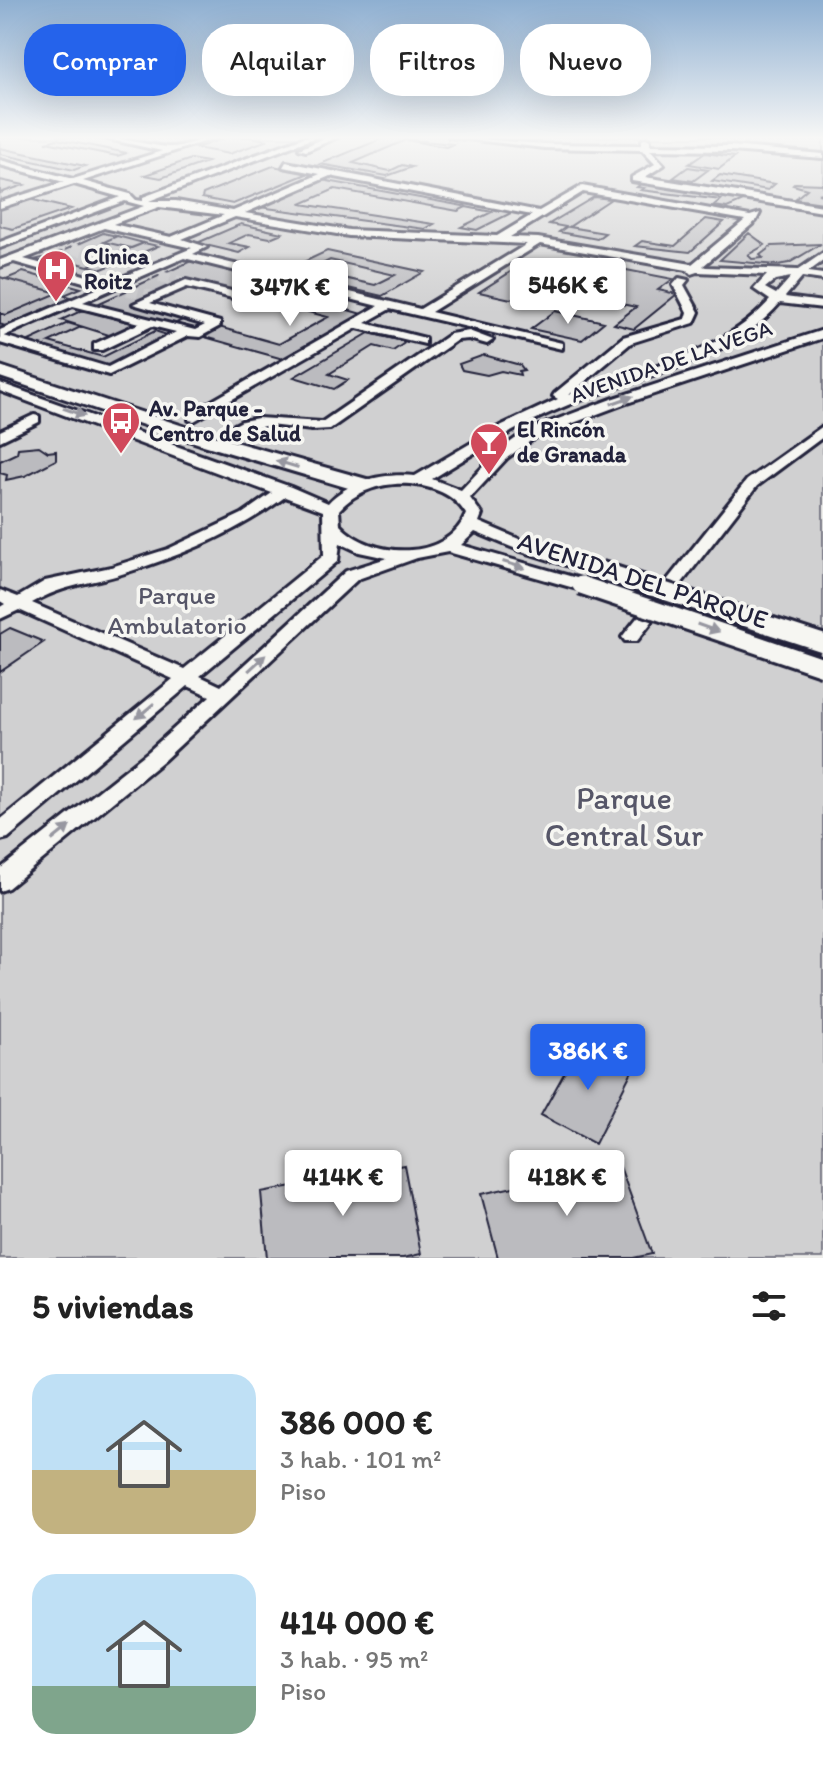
<!DOCTYPE html>
<html lang="es">
<meta charset="utf-8">
<style>
body{margin:0;font-family:Itim,sans-serif;background:#f6f6f6;color:#222;height:100vh;display:flex;flex-direction:column;font-size:30px;white-space:nowrap}
*{box-sizing:border-box;margin:0}
p{font-size:26px;color:#767676}
.icon{flex:none;width:44px;height:44px;fill:none;stroke:currentColor;stroke-width:2;stroke-linecap:round;stroke-linejoin:round}
.map{position:relative;height:1258px;overflow:hidden}
.drawer{display:flex;flex-direction:column;background:#fff;flex:1}
.drawer>*{flex:none}
.hud{position:absolute;left:24px;top:24px;width:776px;height:72px;display:flex;gap:16px}
.price{position:absolute;translate:-50% -68px;padding:0 18px;border-radius:8px;background:#fff;color:#222;font-size:26px;line-height:52px;filter:drop-shadow(0 2px 4px #0008)}
.price::after{content:'';position:absolute;left:50%;top:48px;width:24px;height:18px;margin-left:-12px;background:inherit;clip-path:polygon(0 0,100% 0,50% 100%)}
.price.selected{background:#2563eb;color:#fff}
ul{padding:0;list-style:none}
li{display:flex;align-items:center;gap:24px;height:200px;padding:0 32px}
li span{display:grid;place-items:center;flex:none;width:224px;height:160px;border-radius:24px;color:#555}
li>.icon{margin-inline-start:auto}
span .icon{width:96px;height:96px;fill:#fffc;stroke-width:1}
li b{font-size:34px}
h2{display:flex;justify-content:space-between;align-items:center;height:96px;padding:0 32px;font-size:34px}
.pill{padding:0 28px;border-radius:32px;background:#fff;box-shadow:0 8px 32px #0002;font-size:28px;line-height:72px}
.pill.selected{background:#2563eb;color:#fff}
.map>svg:first-child{display:block}
</style>
<div class="map">
<svg width="823" height="1258" viewBox="0 0 823 1258">
<rect width="100%" height="100%" fill="#eeeeeb"/>
<filter id="ink" filterUnits="userSpaceOnUse"><feTurbulence type="fractalNoise" baseFrequency=".0125" numOctaves="2"/><feDisplacementMap in="SourceGraphic" scale="16" xChannelSelector="R" yChannelSelector="G"/><feConvolveMatrix kernelMatrix="1 2 1 2 8 2 1 2 1" color-interpolation-filters="sRGB"/></filter>
<g filter="url(#ink)">
<path fill="#d0d0d1" stroke="#797986" stroke-width="2" d="M0 137H823V1258H0Z"/>
<path fill="#bbbbbf" stroke="#22223b" stroke-width="2" d="M228 137H249L268 140 229 154 196 148Z
M386 137 453 144 446 147 406 140 353 163 390 171 402 165 412 167 387 176 320 164Z
M57 139 127 153 117 156 46 142Z
M0 148 85 166 74 170 0 154Z
M705 153 735 157 719 169 689 164Z
M191 159 207 162 161 178 145 175Z
M273 166 309 173 233 204 202 198 203 194Z
M688 167 708 170 693 181 673 178Z
M720 175 775 184 768 190 712 181Z
M0 180 24 185 0 193Z
M322 180 463 206 472 202 513 212 477 230 461 227 492 212 466 207 458 211 335 189 301 204 434 224 425 229 259 207Z
M642 183 746 200 727 208 714 206 721 200 641 190 644 188 637 187Z
M795 183 823 184V193L818 194 823 195V203L795 199 807 189 793 185Z
M594 197 611 199 569 227 605 233 597 239 559 232 566 227 549 224Z
M25 198 71 209 13 229 0 226V206Z
M706 219 724 222 690 252 635 246 642 241 675 246Z
M241 224 282 233 270 238 249 234 229 243 250 247 239 253 197 243Z
M103 233 117 236 104 242 131 248 88 266 67 260 53 266 30 261 51 256Z
M749 233 765 245 748 255 752 259 763 258 760 255 772 246 821 244 789 263 777 265 720 260Z
M117 236 140 242 144 243 131 248 104 242Z
M144 243 158 246 123 261 109 257Z
M327 251 424 272 382 296 318 281 330 275 375 285 395 275 330 260 309 271 293 267Z
M109 257 123 261 102 269 88 266Z
M67 260 88 266 102 269 88 275 53 266Z
M191 261 265 279 246 288 262 292 250 298 186 281 135 305 187 318 172 325 95 305Z
M523 264 589 277 548 307 479 292Z
M616 268 673 279 658 290 677 294 634 329 614 324 636 307 579 295Z
M23 272 81 288 64 295 74 298 7 327 0 324V313L6 315 58 293 6 279Z
M0 277 6 279 58 293 6 315 0 313Z
M285 292 362 314 283 359 201 336 219 327 279 344 328 317 266 301Z
M83 310 136 324 112 336 61 320Z
M555 311 604 322 582 340 531 329Z
M68 323 81 327 49 342 103 357 155 331 170 336 104 369 20 345Z
M369 333 406 342 393 351 374 346 329 374 348 380 334 389 294 377Z
M484 355 520 365 524 370 519 371 520 375 501 371 487 375 462 370 459 364Z
M39 446 48 452 56 451V460L25 476 6 480 7 475 0 473V461L17 453 18 448Z
M10 628 44 642 0 672V634Z
M582 1041 634 1067 595 1144 541 1115Z
M619 1164 652 1254 633 1258H498L481 1194Z
M404 1165 421 1254 403 1258H267L261 1192Z"/>
<g fill="none" stroke-linecap="round" stroke-linejoin="round">
<path stroke="#c5c5c8" stroke-width="11" stroke-dasharray="11 6" stroke-linecap="butt" d="M55 244 135 264
M143 272 186 283
M111 286 155 297"/>
<g stroke="#22223b" stroke-width="6">
<path id="street" d="M99 137C123 137 145 145 168 147 184 148 201 137 218 137L83 181 130 194 136 200 143 201V197L304 137H316L149 201H176L233 211 320 174 283 167 286 162 539 211 582 186 750 216 760 213 756 221 703 266 706 267 798 270 823 253V261L808 272 823 274V280L802 277 785 297 823 302V308L780 303C724 367 635 376 561 408 515 427 474 453 432 479L461 490 497 452 526 431 614 398 823 330V338L624 404 536 437 507 458 470 498 482 514 479 522 533 545 606 566 608 570 606 574H594L521 551 475 532 461 545 587 581 590 585 581 590 448 552 417 558 358 579 163 761 8 888 0 891V869L149 751 210 696 188 686 8 838 0 840V820L173 679 19 610 0 619V607L5 604 0 601V590L18 597 45 581 111 567 168 549 242 514 272 493 0 391V383L291 487 328 503C350 480 384 473 415 476L500 426 558 399 553 396 555 393 623 337 685 319 687 312 673 285 679 278 688 280 684 285 699 312 694 323 631 343 569 395C638 370 719 357 770 300L754 289 767 275 697 272 691 274 687 270 540 244 431 312 562 343V349L390 309 365 323 425 338V344L357 328 194 421 189 420V414L378 306 291 284 253 303 187 287 150 303 220 322V326L200 337 188 336 109 375 0 343V330L101 287 14 262 0 267V260L144 206 125 201 0 248V242L120 197 74 184 0 208V202L64 182 0 165V160L73 179 162 151ZM330 176 532 215 497 236 349 230 245 213ZM583 192 745 220 692 264 538 238 510 237ZM159 207 224 215 171 237 113 224ZM235 217 349 236 527 244 420 309 193 254 207 247 182 239ZM104 228 192 248 110 282 24 259ZM184 258 280 282 252 296 186 280 133 304 205 325 195 330 83 302ZM791 277 776 294 765 288 775 280ZM73 306 140 323 94 344V350H102L152 326 176 332 108 367 4 336ZM410 484C433 487 453 493 466 514 447 562 371 559 340 525L339 510C357 490 383 482 410 484ZM285 497 323 511 324 555 184 669 32 603C65 584 91 584 125 573 183 555 236 533 285 497ZM340 543 359 552 387 558 346 571 221 686 200 676 338 561Z
M327 137H338L306 151 299 149Z
M449 137 545 144 642 145V140L646 138 650 140V145L731 146 823 154V158L731 151 650 150 664 165 645 177 823 206V212L632 181V177L655 164 642 150 545 148Z
M469 331 493 340 487 344 469 339 457 340 330 429 312 430 269 425 234 433 227 429 242 421 258 418 322 422 450 334Z
M34 415 39 416V422L0 441V431Z
M823 426V437L757 486 637 641H625L622 637 625 633 747 480Z"/>
</g>
<g stroke="#22223b" stroke-width="6">
<path id="secondary" d="M0 366 214 436 370 480 373 485 362 492 200 444 0 377Z"/>
</g>
<use href="#street" fill="#f6f6f2" fill-rule="evenodd"/>
<use href="#secondary" fill="#f6f6f2" fill-rule="evenodd"/>
<g stroke="#22223b" stroke-width="23" stroke-linecap="butt">
<path id="street-bridge" d="M600 570 823 643
M581 585 823 667"/>
</g>
<use href="#street-bridge" stroke="#f6f6f2" stroke-width="17"/>
</g>
<defs><path id="oneway-solid" d="M-6-.8H1V-3.2L6.5 0L1 3.2V.8H-6Z" transform="scale(2)"/></defs>
<g fill="#9797a0">
<use href="#oneway-solid" transform="translate(622 400) rotate(-19)"/>
<use href="#oneway-solid" transform="translate(74 412) rotate(20)"/>
<use href="#oneway-solid" transform="translate(287 464) rotate(-163)"/>
<use href="#oneway-solid" transform="translate(514 565) rotate(17)"/>
<use href="#oneway-solid" transform="translate(708 628) rotate(19)"/>
<use href="#oneway-solid" transform="translate(257 663) rotate(-43)"/>
<use href="#oneway-solid" transform="translate(145 711) rotate(140)"/>
<use href="#oneway-solid" transform="translate(61 833) rotate(-39)"/>
</g>
</g>
<linearGradient id="sky" x2="0" y2="1"><stop stop-color="#8eafd1"/><stop offset="0.44" stop-color="#f7f7f6"/><stop offset="1" stop-color="#f7f7f6" stop-opacity="0"/></linearGradient>
<rect width="823" height="313" fill="url(#sky)"/>
<defs>
<g id="hospital-pin" transform="scale(2)"><path d="M0 17L-7.5 6A9.5 9.5 0 1 1 7.5 6Z" fill="#d1495b" stroke="#f6f6f2"/><path d="M-5-5h3v3.5h4V-5h3V5h-3V1.5h-4V5h-3Z" fill="#fff"/></g>
<g id="bus-pin" transform="scale(2)"><path d="M0 17L-7.5 6A9.5 9.5 0 1 1 7.5 6Z" fill="#d1495b" stroke="#f6f6f2"/><path d="M-5-6H5V4H4V6H2V4H-2V6H-4V4H-5ZM-3.5-4V0h7V-4ZM-3.5 1.2v1.5H-2V1.2ZM2 1.2v1.5H3.5V1.2Z" fill="#fff"/></g>
<g id="bar-pin" transform="scale(2)"><path d="M0 17L-7.5 6A9.5 9.5 0 1 1 7.5 6Z" fill="#d1495b" stroke="#f6f6f2"/><path d="M-6-5H6L.8 .8V4.5H3.5V6h-7V4.5H-.8V.8Z" fill="#fff"/></g>
</defs>
<g fill-rule="evenodd">
<use href="#hospital-pin" x="56" y="269"/>
<use href="#bus-pin" x="121" y="421"/>
<use href="#bar-pin" x="489" y="442"/>
</g>
<g text-anchor="middle" stroke-width="7" stroke-linejoin="round" paint-order="stroke">
<g font-size="22" font-weight="bold" fill="#22223b" stroke="#f6f6f2" text-anchor="start">
<text x="84" y="264">Clinica<tspan x="84" dy="25">Roitz</tspan></text>
<text x="149" y="416">Av. Parque -<tspan x="149" dy="25">Centro de Salud</tspan></text>
<text x="517" y="437">El Rincón<tspan x="517" dy="25">de Granada</tspan></text>
</g>
<g font-size="22" fill="#22223b" stroke="#f6f6f2">
<text transform="translate(671 361) rotate(-19)" y="8">AVENIDA DE LA VEGA</text>
</g>
<g font-size="26" fill="#22223b" stroke="#f6f6f2">
<text transform="translate(643 580) rotate(18)" y="9">AVENIDA DEL PARQUE</text>
</g>
<g font-size="26" fill="#565668" stroke="#f6f6f2">
<text x="177" y="604">Parque<tspan x="177" dy="30">Ambulatorio</tspan></text>
</g>
<g font-size="32" fill="#565668" stroke="#f6f6f2">
<text x="624" y="809">Parque<tspan x="624" dy="37">Central Sur</tspan></text>
</g>
</g>
</svg>
<b class="price" style="left:568px;top:326px">546K €</b>
<b class="price" style="left:290px;top:328px">347K €</b>
<b class="price selected" style="left:588px;top:1092px">386K €</b>
<b class="price" style="left:343px;top:1218px">414K €</b>
<b class="price" style="left:567px;top:1218px">418K €</b>
<div class="hud">
<a class="pill selected">Comprar</a>
<a class="pill">Alquilar</a>
<a class="pill">Filtros</a>
<a class="pill">Nuevo</a>
</div>
</div>
<section class="drawer">
<h2>5 viviendas<svg class="icon" aria-label="filters" viewBox="0 0 24 24"><path d="M4 7h16M4 17h16"/><circle cx="9" cy="7" r="2"/><circle cx="15" cy="17" r="2"/></svg></h2>
<ul>
<li><span style="background:linear-gradient(#bfe0f5 60%,#c2b280 0)"><svg class="icon" aria-label="home" viewBox="0 0 24 24"><path d="M3 11l9-7 9 7M6 9v11h12V9"/></svg></span><div><b>386 000 €</b><p>3 hab. · 101 m²</p><p>Piso</p></div></li>
<li><span style="background:linear-gradient(#bfe0f5 70%,#7fa58c 0)"><svg class="icon" aria-label="home" viewBox="0 0 24 24"><path d="M3 11l9-7 9 7M6 9v11h12V9"/></svg></span><div><b>414 000 €</b><p>3 hab. · 95 m²</p><p>Piso</p></div></li>
</ul>
</section>
